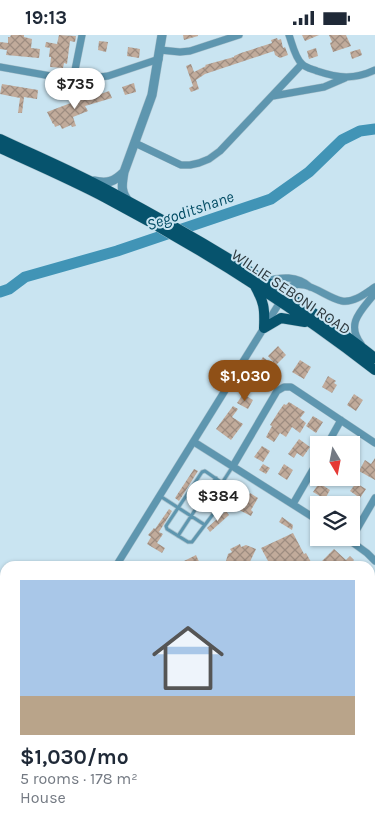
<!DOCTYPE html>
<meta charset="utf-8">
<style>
body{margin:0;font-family:Karla,sans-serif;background:#f6f6f7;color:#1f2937;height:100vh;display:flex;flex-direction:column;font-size:19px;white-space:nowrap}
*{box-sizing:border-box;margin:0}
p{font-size:16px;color:#747a83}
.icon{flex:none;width:28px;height:28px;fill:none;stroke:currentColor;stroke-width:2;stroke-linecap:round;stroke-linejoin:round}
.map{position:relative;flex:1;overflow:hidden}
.side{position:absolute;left:0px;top:526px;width:375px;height:276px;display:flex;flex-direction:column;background:#fff;border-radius:15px 15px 0 0;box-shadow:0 1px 4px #0004}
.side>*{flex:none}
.needle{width:32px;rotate:170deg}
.buttons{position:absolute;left:310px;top:401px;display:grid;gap:10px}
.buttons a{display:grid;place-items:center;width:50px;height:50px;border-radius:0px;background:#fff;box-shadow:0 1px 4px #0004;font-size:25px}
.price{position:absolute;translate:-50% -42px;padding:0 11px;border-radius:18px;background:#fff;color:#222;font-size:16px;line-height:32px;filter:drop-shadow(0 1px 2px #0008)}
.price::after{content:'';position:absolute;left:50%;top:30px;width:15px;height:11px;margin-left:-8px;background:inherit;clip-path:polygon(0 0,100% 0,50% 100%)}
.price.current{background:#8f5017;color:#fff}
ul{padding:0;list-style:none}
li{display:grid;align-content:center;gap:10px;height:265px;padding:0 20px}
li+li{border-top:1px solid #e0e1e3}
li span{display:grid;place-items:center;height:155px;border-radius:0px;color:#555}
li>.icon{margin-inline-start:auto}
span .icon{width:90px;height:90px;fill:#fffc;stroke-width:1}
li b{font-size:21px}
.status{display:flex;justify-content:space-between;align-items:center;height:35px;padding:0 25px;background:#fff;direction:ltr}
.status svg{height:14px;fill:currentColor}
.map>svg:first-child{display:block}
</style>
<div class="status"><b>19:13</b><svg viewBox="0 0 49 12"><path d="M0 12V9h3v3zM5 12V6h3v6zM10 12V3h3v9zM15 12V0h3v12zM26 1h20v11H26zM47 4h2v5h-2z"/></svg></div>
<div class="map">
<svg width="375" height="802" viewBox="0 0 375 802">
<defs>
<pattern id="building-cross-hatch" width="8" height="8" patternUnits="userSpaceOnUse" patternTransform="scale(1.25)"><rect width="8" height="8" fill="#c1ab9b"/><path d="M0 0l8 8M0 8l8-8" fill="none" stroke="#9d8c80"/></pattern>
</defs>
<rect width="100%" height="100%" fill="#c9e4f1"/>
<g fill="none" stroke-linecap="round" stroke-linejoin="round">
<path stroke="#4194b6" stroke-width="11" d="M0 257 9 254 25 242 117 216 271 164 309 137 342 105 360 96 375 94"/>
</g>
<path fill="url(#building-cross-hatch)" d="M11 0H24V2L32 4 31 13 40 14 39 23 6 20 7 15 0 14V7L8 8V2H10Z
M59 0 76 1 75 7 70 6 67 29 64 28 63 33 50 32 51 22H49L50 13 45 12 46 7 57 9Z
M183 0H198V1L184 5Z
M302 0H319L305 6Z
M329 0H346L351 11 333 17 330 8 332 7Z
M277 3 278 5 281 4 283 13 285 12 288 20 280 23 275 20 274 16 205 39 196 45 199 54 191 57 189 53 193 51 186 31 191 29 194 37 206 31 205 30 234 22V21L241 18 272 8 271 5Z
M99 6 108 7 106 17 98 15Z
M128 12 140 14 139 23 127 21Z
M316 13 318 21 309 24 307 16Z
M360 14 362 20 352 24 350 17Z
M134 48 136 57 125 60 122 52Z
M2 49 38 55 37 64 24 62 22 78H18L20 63 0 59Z
M109 56 112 63 85 71 88 76 73 82 76 91 72 92 71 90 62 94 60 90 55 92 54 89H53L47 77 92 60V62Z
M278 311 286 320 276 330 268 321Z
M263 322 268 326 260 338 255 335Z
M300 325 311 332 304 344 292 337Z
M258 339 268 345 260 355 254 351 257 346 255 344Z
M328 341 336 346 334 348 337 350 332 358 322 352Z
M243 359 253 365 248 374 237 368Z
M354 359 363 365 356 376 347 370Z
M289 367 305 377 300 383 306 388 300 398 292 392 286 402 280 398 274 407 266 402 272 391 270 390 279 376 284 369 286 370Z
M233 371 238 374 232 382 243 389 231 405 216 394Z
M313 381 323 387 316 398 306 391Z
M347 401 360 410H340Z
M299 404 310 412 303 422 297 418 294 423 288 419Z
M262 411 270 416 263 427 254 422Z
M375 423V445L359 436 365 425 371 429Z
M263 429 270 433 266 439 259 435Z
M284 429 293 435 287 445 278 439Z
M194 434 198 436 179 466 175 463Z
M319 448 330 455 325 464 313 457Z
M356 448 366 454 360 463 350 456Z
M250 458 258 463 251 475 253 477 251 481 239 475Z
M342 463 353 470H336Z
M169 474 172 476 159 497 163 499 157 508 165 513 162 518 147 509 151 502 148 500 154 493 155 494Z
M226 476 229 480 210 497 207 493Z
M282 482 293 490 292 495 279 487Z
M293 498 304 519 306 518 311 527 308 528 309 531H258L268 526 261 513Z
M240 509 241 512 246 510 256 514 248 531H232L226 526 228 519 232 517 230 514Z
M334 514 346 525 350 521 354 525 348 531H327L322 526Z
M196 520 201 531H184L182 527Z
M370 566 375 574V613L370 615V605L373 604 370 599V591L373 589 370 584Z
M5 574V589L0 598V582Z
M5 629V641L0 642V630Z
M375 679V697L370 688V682Z
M370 701 375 710V714L370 717Z
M375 751V782L370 773V754Z"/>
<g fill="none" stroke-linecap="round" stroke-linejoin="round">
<g stroke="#aac2cd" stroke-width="4.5">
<path id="service" d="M205 436 228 452 229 458 192 507H188L167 494 166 491 202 437Z
M222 448 233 431
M160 461 205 490
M178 501 216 443"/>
</g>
<g stroke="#aac2cd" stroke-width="8">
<path id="minor" d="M289 0C292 8 295 23 302 29 306 33 312 34 317 36 338 43 354 45 375 35
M160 15 180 17 190 16 239 0
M0 32 73 45 108 41 159 24
M73 45 82 0
M273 61 324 52 345 43
M135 108 181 130H190L199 128 209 124 220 116 302 29
M265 246C281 242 297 240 310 252
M361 309C345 288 362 275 375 258
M194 407 319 486
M327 410 341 385
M233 431 277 356 284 352H291L375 408
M293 469 319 424
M345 502 367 518 375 526
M350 506 375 463
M116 531 280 267 286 254C304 240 325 263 342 266 354 268 366 258 375 252
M370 628 375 625
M370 651 375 660
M0 671 5 669
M0 710 5 707
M370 734 375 732
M66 798 68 802
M228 798 231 802
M276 798 279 802
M184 802 192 798"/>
</g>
<g stroke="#aac2cd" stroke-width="10">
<path id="tertiary" d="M94 146C107 149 114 147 124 137
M129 167C120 157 122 149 124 137L152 60 162 0"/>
</g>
<g stroke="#aac2cd" stroke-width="11">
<path id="primary" d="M0 104C36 121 74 137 109 156 201 205 293 259 375 323
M0 113C35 129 72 145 106 163 201 213 291 270 375 335
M254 249C264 267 265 273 264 293
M264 293 281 283 305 287"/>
</g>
<path stroke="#96abb6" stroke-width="1" stroke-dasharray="2.5 4" stroke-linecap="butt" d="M28 798 31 802"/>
<use href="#service" stroke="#5e96af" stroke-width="3"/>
<use href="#minor" stroke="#5e96af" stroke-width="7"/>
<use href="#tertiary" stroke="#5e96af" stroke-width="9"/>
<use href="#primary" stroke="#06536d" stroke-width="10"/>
</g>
<g text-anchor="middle" stroke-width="4" stroke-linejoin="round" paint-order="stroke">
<g font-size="15" fill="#2f3a3f" stroke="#c9e4f1">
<text transform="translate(291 257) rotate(34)" y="5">WILLIE SEBONI ROAD</text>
</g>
<g font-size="16" font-style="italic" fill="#034c64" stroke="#c9e4f1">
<text transform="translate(190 175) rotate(-19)" y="6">Segoditshane</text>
</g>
</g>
</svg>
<div class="buttons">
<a><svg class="needle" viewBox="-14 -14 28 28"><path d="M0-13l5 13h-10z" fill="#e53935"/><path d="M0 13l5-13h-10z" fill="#747a83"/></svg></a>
<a><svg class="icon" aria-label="layers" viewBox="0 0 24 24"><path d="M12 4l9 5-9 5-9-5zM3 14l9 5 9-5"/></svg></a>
</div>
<b class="price" style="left:75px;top:75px">$735</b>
<b class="price current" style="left:245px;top:367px">$1,030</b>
<b class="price" style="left:218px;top:487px">$384</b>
<section class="side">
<ul>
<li><span style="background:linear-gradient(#a9c7e8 75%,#b9a48a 0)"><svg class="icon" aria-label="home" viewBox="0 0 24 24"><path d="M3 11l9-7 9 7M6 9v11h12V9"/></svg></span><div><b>$1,030/mo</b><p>5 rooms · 178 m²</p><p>House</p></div></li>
</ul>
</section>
</div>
